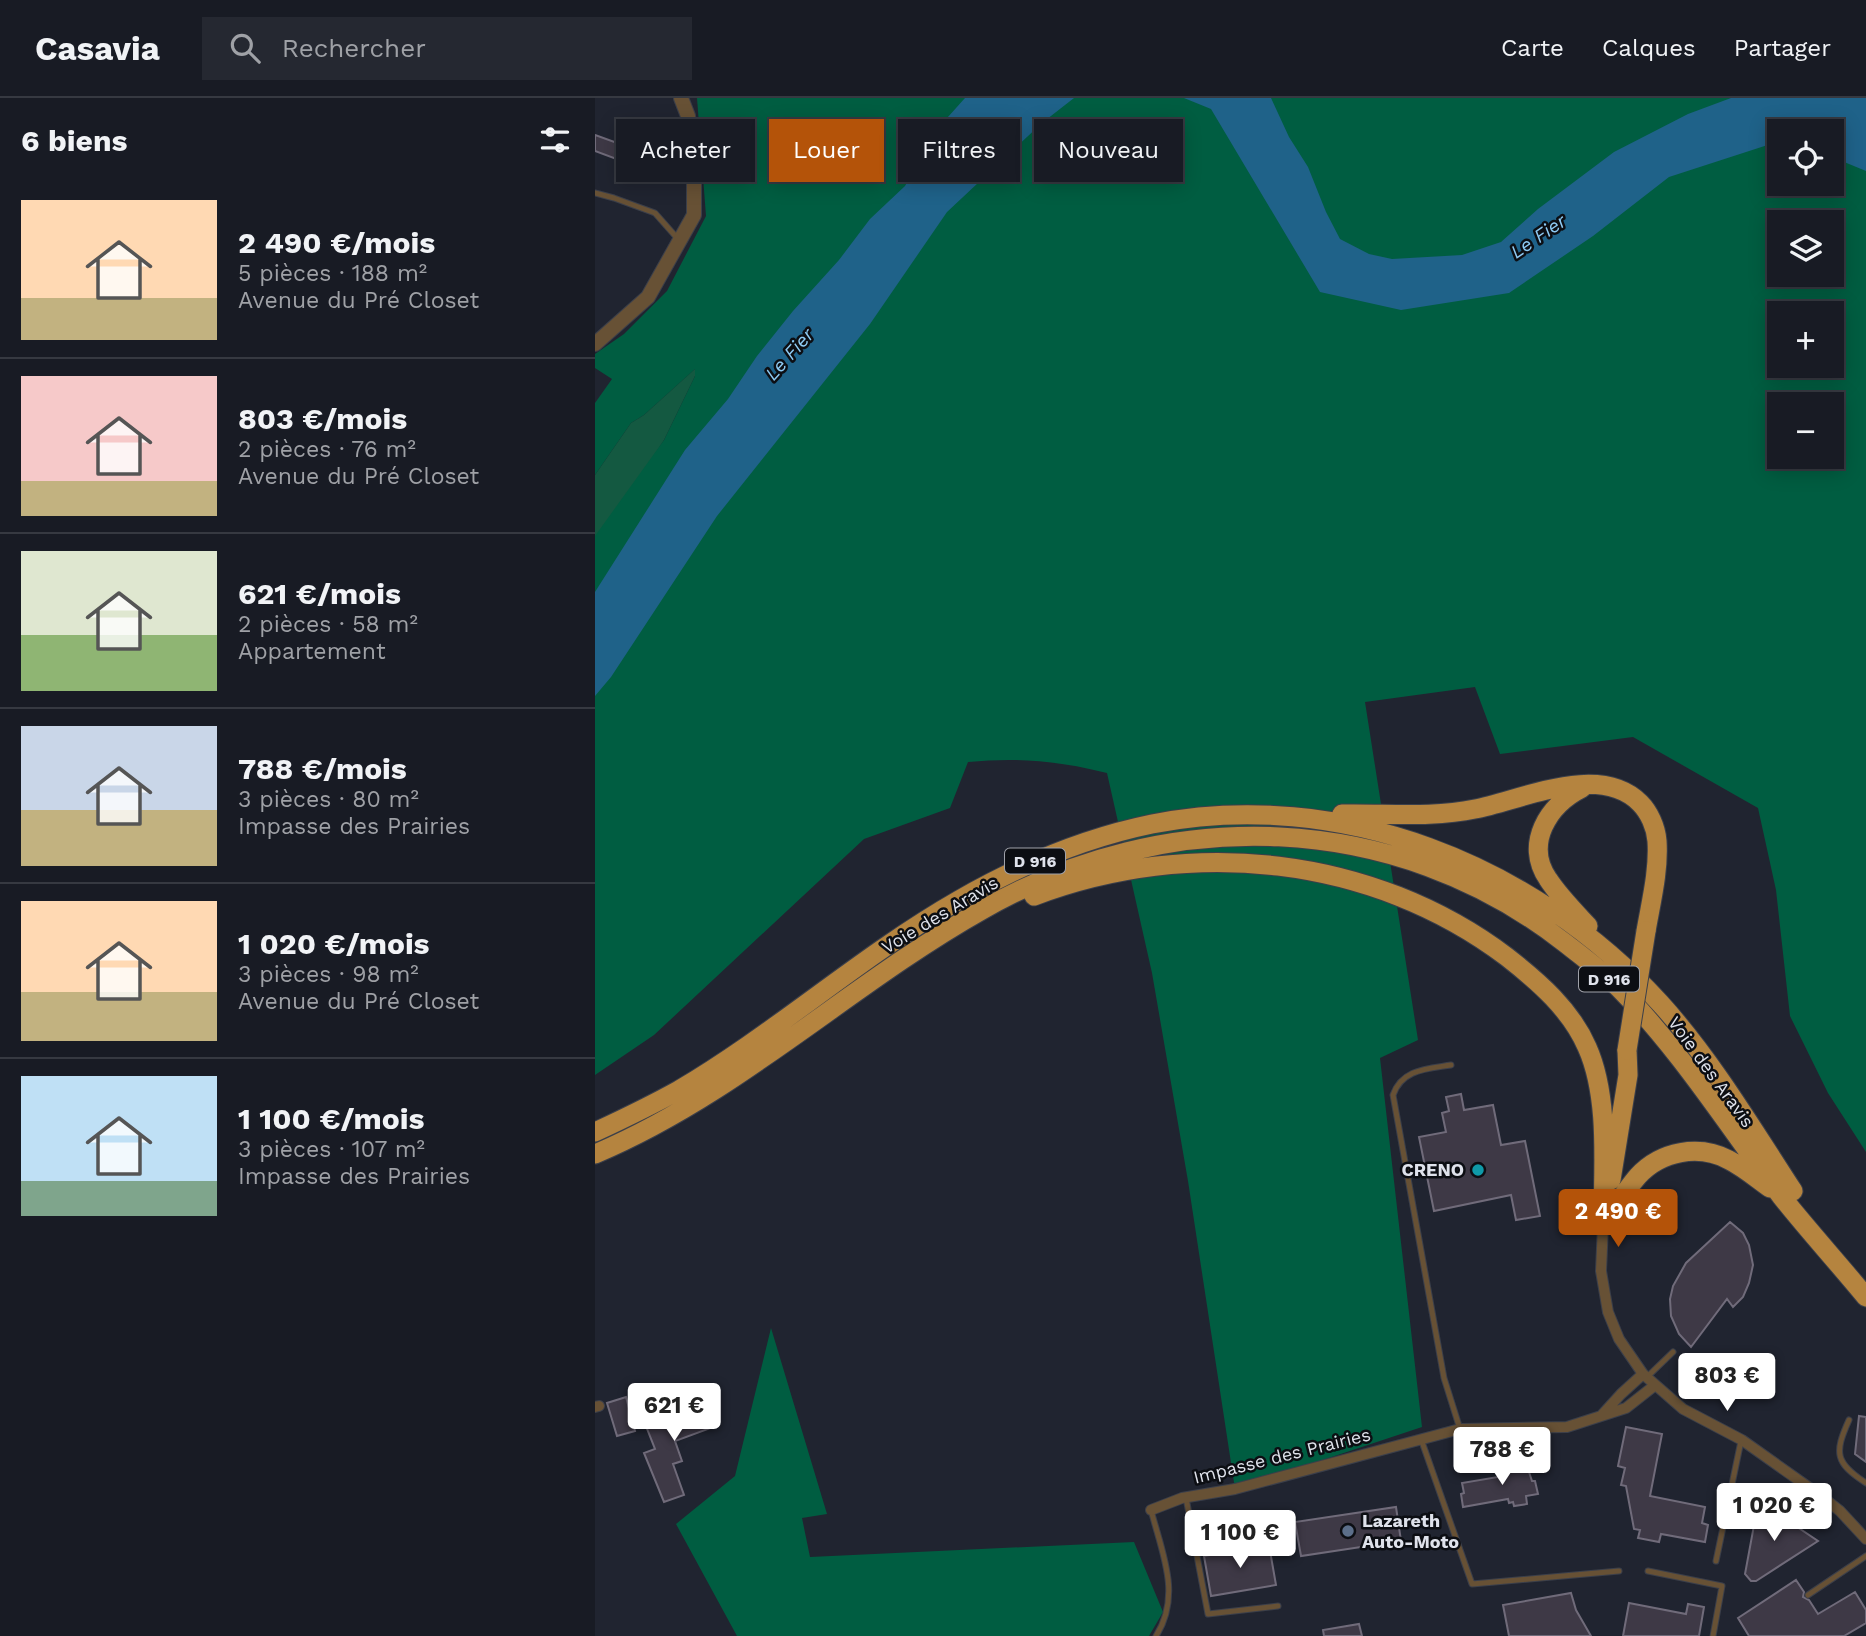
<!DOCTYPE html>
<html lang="fr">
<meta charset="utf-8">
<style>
body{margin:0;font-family:"Work Sans",sans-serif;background:#252831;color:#f1f3f6;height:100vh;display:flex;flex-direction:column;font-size:26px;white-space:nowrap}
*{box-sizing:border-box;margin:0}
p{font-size:23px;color:#9fa1a6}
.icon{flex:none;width:38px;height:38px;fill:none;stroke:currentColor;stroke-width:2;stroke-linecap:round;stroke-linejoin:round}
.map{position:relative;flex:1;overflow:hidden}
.details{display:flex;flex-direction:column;background:#181b24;width:595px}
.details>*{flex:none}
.banner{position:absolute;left:21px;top:21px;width:665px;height:63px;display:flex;gap:14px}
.buttons{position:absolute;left:1172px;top:21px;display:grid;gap:14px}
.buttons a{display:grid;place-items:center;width:77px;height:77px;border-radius:0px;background:#181b24;box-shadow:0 4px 18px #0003,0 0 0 2px #363941;font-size:35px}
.price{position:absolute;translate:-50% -60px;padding:0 16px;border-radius:7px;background:#fff;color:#222;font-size:23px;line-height:46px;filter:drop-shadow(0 2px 4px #0008)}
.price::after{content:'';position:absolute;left:50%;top:42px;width:21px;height:16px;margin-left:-10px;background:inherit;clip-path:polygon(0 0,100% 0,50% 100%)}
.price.selected{background:#b45309;color:#fff}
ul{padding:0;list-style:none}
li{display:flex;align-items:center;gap:21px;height:175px;padding:0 21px}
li+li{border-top:2px solid #363941}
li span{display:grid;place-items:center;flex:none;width:196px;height:140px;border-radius:0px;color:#555}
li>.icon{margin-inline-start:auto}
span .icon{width:84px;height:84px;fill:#fffc;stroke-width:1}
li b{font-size:30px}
h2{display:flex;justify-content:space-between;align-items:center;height:84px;padding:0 21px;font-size:30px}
.tag{padding:0 24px;border-radius:0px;background:#181b24;box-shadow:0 4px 18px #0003,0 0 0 2px #363941;font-size:24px;line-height:63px}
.tag.selected{background:#b45309;color:#fff}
header{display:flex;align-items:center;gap:42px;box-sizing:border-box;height:98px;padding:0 35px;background:#181b24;border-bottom:2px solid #363941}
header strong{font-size:33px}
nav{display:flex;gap:38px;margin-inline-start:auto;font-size:24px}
.search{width:490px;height:63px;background:#252831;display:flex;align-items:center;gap:18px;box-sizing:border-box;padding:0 24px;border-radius:0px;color:#9fa1a6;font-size:26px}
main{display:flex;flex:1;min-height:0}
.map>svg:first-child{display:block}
</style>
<header>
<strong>Casavia</strong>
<div class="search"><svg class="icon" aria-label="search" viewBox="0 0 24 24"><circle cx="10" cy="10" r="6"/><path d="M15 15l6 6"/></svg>Rechercher</div>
<nav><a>Carte</a><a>Calques</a><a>Partager</a></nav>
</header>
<main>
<section class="details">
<h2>6 biens<svg class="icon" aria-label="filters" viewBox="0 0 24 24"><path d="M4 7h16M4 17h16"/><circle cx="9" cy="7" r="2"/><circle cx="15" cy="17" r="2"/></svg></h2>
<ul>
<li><span style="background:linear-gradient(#ffd9b3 70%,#c2b280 0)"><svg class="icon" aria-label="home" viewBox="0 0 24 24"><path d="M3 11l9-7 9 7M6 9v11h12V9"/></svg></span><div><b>2 490 €/mois</b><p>5 pièces · 188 m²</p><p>Avenue du Pré Closet</p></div></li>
<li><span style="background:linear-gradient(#f6c9c9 75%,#c2b280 0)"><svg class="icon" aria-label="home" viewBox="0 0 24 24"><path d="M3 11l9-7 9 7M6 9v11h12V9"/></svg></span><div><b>803 €/mois</b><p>2 pièces · 76 m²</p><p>Avenue du Pré Closet</p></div></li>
<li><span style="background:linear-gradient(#dfe7d0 60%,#8fb573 0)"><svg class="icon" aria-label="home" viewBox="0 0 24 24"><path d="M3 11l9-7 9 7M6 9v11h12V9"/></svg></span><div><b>621 €/mois</b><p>2 pièces · 58 m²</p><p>Appartement</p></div></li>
<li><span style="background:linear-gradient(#c9d6e8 60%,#c2b280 0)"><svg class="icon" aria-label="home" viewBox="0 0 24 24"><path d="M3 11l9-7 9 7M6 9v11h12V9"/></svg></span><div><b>788 €/mois</b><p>3 pièces · 80 m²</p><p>Impasse des Prairies</p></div></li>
<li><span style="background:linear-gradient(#ffd9b3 65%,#c2b280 0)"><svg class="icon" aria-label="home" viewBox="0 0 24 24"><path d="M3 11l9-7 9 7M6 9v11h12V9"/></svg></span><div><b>1 020 €/mois</b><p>3 pièces · 98 m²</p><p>Avenue du Pré Closet</p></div></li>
<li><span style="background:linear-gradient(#bfe0f5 75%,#7fa58c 0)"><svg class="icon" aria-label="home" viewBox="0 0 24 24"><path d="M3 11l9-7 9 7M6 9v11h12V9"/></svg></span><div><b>1 100 €/mois</b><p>3 pièces · 107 m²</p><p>Impasse des Prairies</p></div></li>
</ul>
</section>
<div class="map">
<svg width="1271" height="1538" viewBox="0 0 1271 1538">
<rect width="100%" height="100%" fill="#202430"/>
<path fill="#145941" d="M101 270 100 278 69 342 0 447V377L36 325 49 317Z"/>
<path fill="#005d41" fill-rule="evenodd" d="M102 0H1271V1054L1233 995 1195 918 1181 792 1163 710 1038 639 905 656 880 589 770 604 823 942 785 960 827 1329 640 1391 593 1083 557 875 512 675C464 663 423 659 373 664L355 710 269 741 59 937 0 977V438L69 342 100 278V271L49 317 36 325 0 377V305L17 281 0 270V256L29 236 72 193 111 118ZM1185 33H1237V86H1185ZM1185 124H1237V177H1185ZM1185 215H1237V268H1185ZM1185 306H1237V359H1185Z
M176 1230 232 1416 207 1420 215 1459 539 1444 568 1514 554 1538H142L81 1426 140 1378Z"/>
<path fill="#1f6289" d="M370 0H479L447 25 352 114 275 226 122 418 16 579 0 598V494L90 352 133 301 162 258 198 213 244 162 275 121 310 88 344 29Z
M589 0H676L694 39 713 69 731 114 745 141 774 156 797 161 867 157 906 144 943 111 1019 54 1093 16 1136 0H1271V73L1237 59V33H1185V43L1074 79 998 138 914 195 806 212 725 194 616 11Z"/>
<path fill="#3e3946" stroke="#706b7a" stroke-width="2" d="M0 37 44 53 43 57 52 60 44 79 23 71 27 63 0 53Z
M866 996 869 1012 898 1007 906 1047 930 1043 945 1118 921 1122 916 1097 839 1113 824 1039 851 1034 847 1015 854 1013 851 999Z
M1135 1124 1148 1135 1154 1147 1158 1167 1154 1185 1148 1199 1138 1209 1132 1201 1096 1249 1084 1236 1076 1218 1075 1201 1078 1188 1091 1165Z
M31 1299 40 1333 22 1338 12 1305Z
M110 1300 121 1328 80 1343 87 1363 78 1366 89 1397 69 1404 49 1355 60 1351 49 1323Z
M1264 1318 1271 1319V1364L1260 1356Z
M1031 1329 1067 1336 1055 1398 1110 1409 1107 1425 1113 1427 1110 1444 1066 1436 1064 1444 1043 1440 1045 1432 1039 1431 1031 1388 1026 1387 1030 1370 1023 1368Z
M930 1362 937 1383H940L943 1396 931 1398 932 1406 919 1408 918 1404 914 1405 913 1401 868 1409 866 1396 869 1395 867 1385 903 1379 902 1370Z
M1168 1406 1223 1443 1161 1483H1156L1150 1476 1162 1411Z
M801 1409 806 1443 706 1458 700 1424Z
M674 1447 681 1487 616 1498 609 1458Z
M1201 1482 1209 1494 1208 1499 1214 1502 1223 1516 1260 1494 1271 1512V1525L1249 1538H1154L1143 1520Z
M976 1495 981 1512 996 1538H914L908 1507Z
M1034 1505 1091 1516 1093 1506 1109 1509 1104 1538H1028Z
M764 1526 767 1538H729L728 1532Z"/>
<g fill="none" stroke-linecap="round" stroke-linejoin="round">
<g stroke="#3b3f4a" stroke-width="7">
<path id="service" d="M0 95 19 100 60 115 83 141
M856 967C832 971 807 971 798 997L849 1280 865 1331
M1051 1280 1078 1254
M1254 1322C1239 1355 1240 1365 1271 1385
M826 1341 877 1486 1024 1473
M591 1400 613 1516 683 1508
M556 1412C567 1455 587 1497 561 1538
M1121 1463 1146 1343
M1053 1473 1127 1488 1118 1538
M1213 1497 1271 1458"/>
</g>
<g stroke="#3b3f4a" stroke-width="12">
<path id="minor" d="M1008 1127 1006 1173 1013 1214 1024 1241 1048 1276 1088 1311 1147 1342 1226 1398 1245 1413 1271 1441
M0 1309 4 1308
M1006 1318 1026 1296 1048 1276
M556 1412 587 1400 640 1391 865 1331 972 1329 1031 1310 1059 1288"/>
</g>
<g stroke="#3b3f4a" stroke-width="16">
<path id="tertiary" d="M0 246 53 199 99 117V70L93 18 86 0"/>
</g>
<g stroke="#3b3f4a" stroke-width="21">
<path id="trunk" d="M987 690C953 707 929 746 953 781 964 798 979 813 993 828
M747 716C791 715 837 720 880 711 927 702 1004 664 1045 705 1054 714 1061 729 1062 743 1064 773 1056 804 1051 833
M439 798C595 739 777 757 912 859 944 884 976 912 992 949 1015 1000 1008 1072 1008 1127
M0 1034C28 1021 57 1007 84 992 181 935 266 858 364 802 425 767 489 740 557 726 745 689 938 766 1065 905 1115 960 1157 1030 1198 1093
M0 1056C142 996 254 887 387 812 572 706 800 712 970 845 988 859 1007 873 1024 890 1086 953 1133 1028 1186 1098 1213 1132 1243 1165 1271 1199
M1016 1082 1033 977 1032 952
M1008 1127C1019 1111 1030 1093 1043 1078 1066 1053 1104 1046 1134 1062 1148 1069 1161 1080 1175 1090"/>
</g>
<use href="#service" stroke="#675135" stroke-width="5"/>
<use href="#minor" stroke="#675135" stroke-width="10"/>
<use href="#tertiary" stroke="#675135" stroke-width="14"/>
<use href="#trunk" stroke="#b5843f" stroke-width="19"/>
<g stroke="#3b3f4a" stroke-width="21" stroke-linecap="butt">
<path id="trunk-bridge" d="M1032 952 1051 833"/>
</g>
<use href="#trunk-bridge" stroke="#b5843f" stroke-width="19"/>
</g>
<circle fill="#0f9aa8" stroke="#0c0e13" stroke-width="2.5" cx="883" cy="1072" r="7"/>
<circle fill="#5c6f8a" stroke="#0c0e13" stroke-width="2.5" cx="753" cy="1433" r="7"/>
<g text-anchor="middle" stroke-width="5" stroke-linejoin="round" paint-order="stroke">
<g fill="#0c0e13" stroke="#a0a2aa" stroke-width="2">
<rect x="410" y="750.5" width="60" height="25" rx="5"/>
<rect x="984" y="868.5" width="60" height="25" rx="5"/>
</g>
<g font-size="16" font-weight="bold" fill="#dfe2eb">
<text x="440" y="769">D 916</text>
<text x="1014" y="887">D 916</text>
</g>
<g font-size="18" fill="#dfe2eb" stroke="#0c0e13">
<text transform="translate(345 817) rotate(-31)" y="6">Voie des Aravis</text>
<text transform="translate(1116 974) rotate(54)" y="6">Voie des Aravis</text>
<text transform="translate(687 1358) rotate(-14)" y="6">Impasse des Prairies</text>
</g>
<g font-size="18" font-weight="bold" fill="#dfe2eb" stroke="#0c0e13" text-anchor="end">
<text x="869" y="1078">CRENO</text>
<text x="767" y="1429" text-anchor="start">Lazareth<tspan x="767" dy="21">Auto-Moto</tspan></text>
</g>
<g font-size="19" font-style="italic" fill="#8ecbf4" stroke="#0c0e13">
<text transform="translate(943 138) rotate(-34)" y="7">Le Fier</text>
<text transform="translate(194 256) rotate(-48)" y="7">Le Fier</text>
</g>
</g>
</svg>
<div class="buttons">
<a><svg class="icon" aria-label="locate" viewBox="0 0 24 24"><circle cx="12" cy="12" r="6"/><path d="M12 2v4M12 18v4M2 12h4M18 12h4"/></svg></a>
<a><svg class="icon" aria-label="layers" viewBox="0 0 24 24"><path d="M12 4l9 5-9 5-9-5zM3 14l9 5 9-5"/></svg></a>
<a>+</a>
<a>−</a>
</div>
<b class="price selected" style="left:1023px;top:1151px">2 490 €</b>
<b class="price" style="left:1132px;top:1315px">803 €</b>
<b class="price" style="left:79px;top:1345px">621 €</b>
<b class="price" style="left:907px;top:1389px">788 €</b>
<b class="price" style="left:1179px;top:1445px">1 020 €</b>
<b class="price" style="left:645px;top:1472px">1 100 €</b>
<div class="banner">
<a class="tag">Acheter</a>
<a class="tag selected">Louer</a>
<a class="tag">Filtres</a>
<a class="tag">Nouveau</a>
</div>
</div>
</main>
